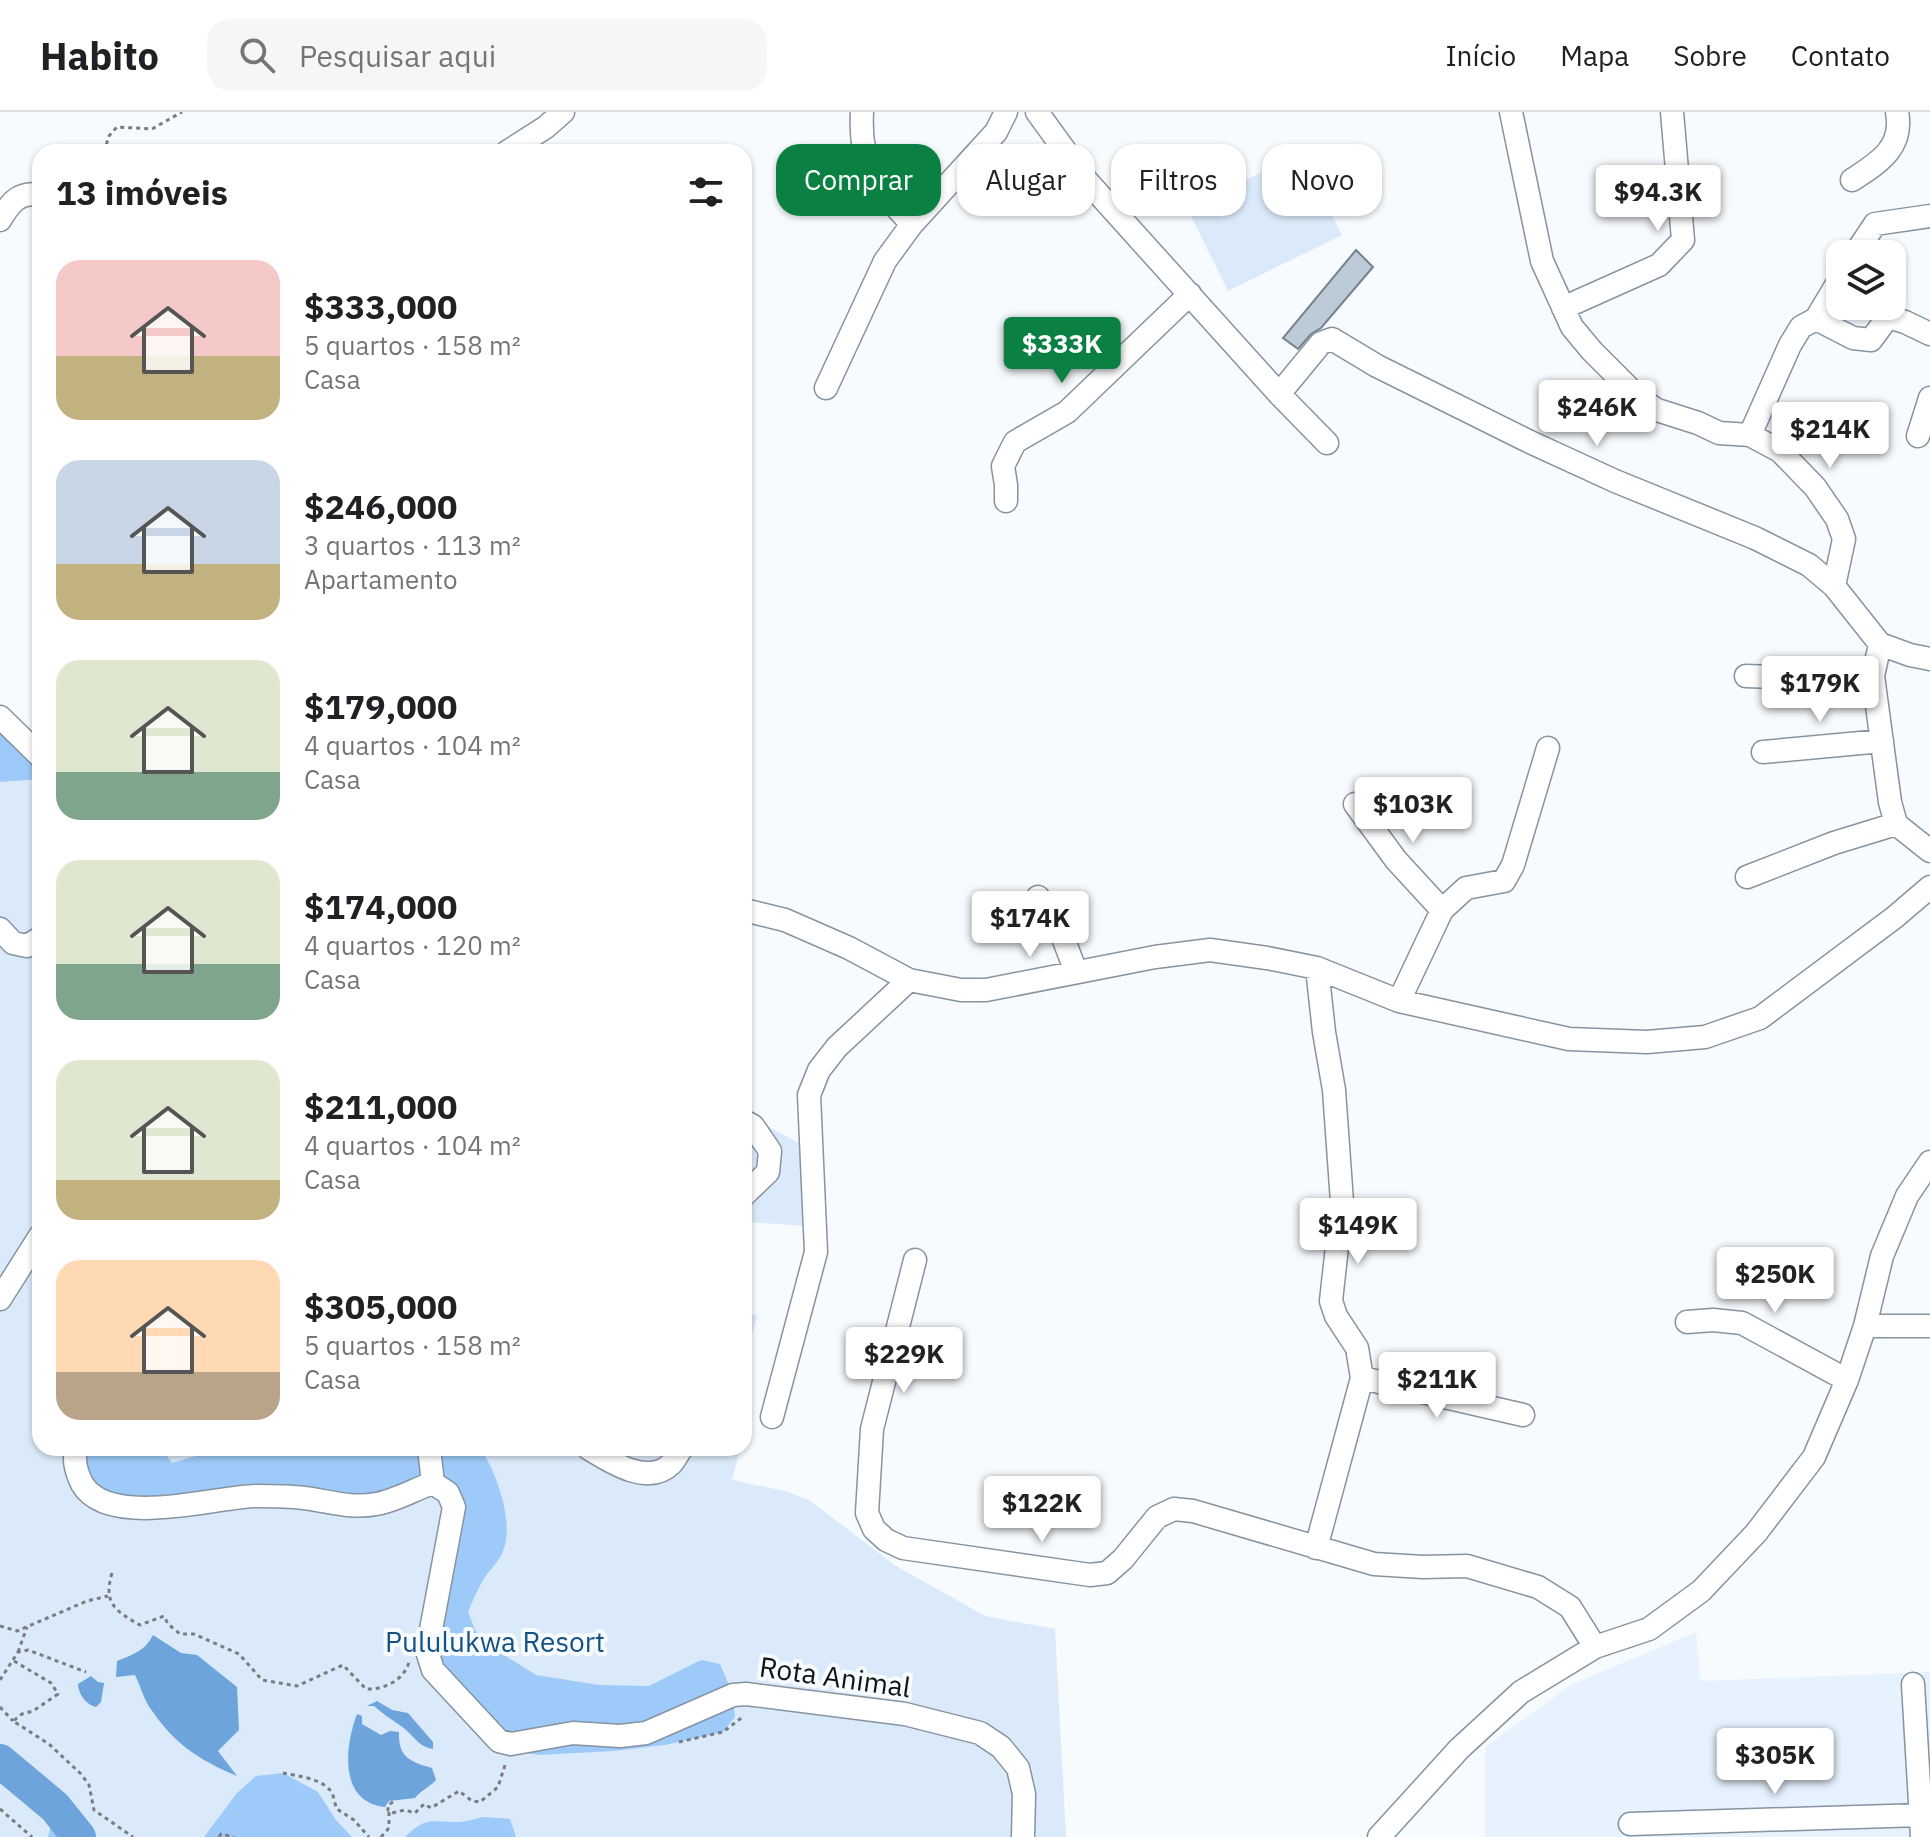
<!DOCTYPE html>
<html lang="pt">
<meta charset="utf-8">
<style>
body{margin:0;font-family:"IBM Plex Sans",sans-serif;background:#f6f6f6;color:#202124;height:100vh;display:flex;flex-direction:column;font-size:30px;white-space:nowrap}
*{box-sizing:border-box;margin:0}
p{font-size:26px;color:#757577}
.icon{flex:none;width:44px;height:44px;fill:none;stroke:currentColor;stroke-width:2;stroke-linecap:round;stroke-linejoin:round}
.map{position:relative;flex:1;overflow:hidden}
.side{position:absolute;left:32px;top:32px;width:720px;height:1312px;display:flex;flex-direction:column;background:#fff;border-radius:24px;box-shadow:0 2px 6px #0004}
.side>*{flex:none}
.hud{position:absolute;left:776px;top:32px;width:760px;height:72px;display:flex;gap:16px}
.tools{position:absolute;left:1826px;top:128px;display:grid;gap:16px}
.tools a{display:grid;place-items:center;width:80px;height:80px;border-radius:16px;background:#fff;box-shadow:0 2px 6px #0004;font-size:40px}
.price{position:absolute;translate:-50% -68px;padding:0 18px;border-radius:8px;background:#fff;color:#222;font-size:26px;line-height:52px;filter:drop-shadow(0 2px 4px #0008)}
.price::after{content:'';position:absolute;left:50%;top:48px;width:24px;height:18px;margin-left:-12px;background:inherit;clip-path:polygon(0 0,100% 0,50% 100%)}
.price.current{background:#0b8043;color:#fff}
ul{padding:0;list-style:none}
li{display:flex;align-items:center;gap:24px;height:200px;padding:0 24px}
li span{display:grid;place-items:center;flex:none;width:224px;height:160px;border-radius:24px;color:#555}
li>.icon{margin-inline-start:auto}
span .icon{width:96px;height:96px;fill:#fffc;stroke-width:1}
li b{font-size:34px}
h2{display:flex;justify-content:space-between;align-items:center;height:96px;padding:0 24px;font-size:34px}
.pill{padding:0 28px;border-radius:24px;background:#fff;box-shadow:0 2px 6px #0004;font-size:28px;line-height:72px}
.pill.current{background:#0b8043;color:#fff}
header{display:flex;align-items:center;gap:48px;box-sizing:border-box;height:112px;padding:0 40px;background:#fff;border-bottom:2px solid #e0e0e0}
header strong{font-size:38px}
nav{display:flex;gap:44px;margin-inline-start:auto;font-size:28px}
.search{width:560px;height:72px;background:#f6f6f6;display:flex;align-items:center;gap:20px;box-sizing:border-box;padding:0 28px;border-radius:24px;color:#757577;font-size:30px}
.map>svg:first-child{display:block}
</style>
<header>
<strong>Habito</strong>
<div class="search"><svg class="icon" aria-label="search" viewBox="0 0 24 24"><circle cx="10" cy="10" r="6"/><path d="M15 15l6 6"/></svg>Pesquisar aqui</div>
<nav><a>Início</a><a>Mapa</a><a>Sobre</a><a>Contato</a></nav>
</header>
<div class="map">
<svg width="1930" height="1725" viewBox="0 0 1930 1725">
<rect width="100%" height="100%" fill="#f8fbfe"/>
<path fill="#e6f2fe" d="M1696 1520 1700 1569 1930 1560V1725H1485V1635L1571 1573Z"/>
<path fill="#dbeafa" d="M1301 41 1342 123 1228 179 1187 96Z
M0 612 40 649V1336H740L732 1368 785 1379 809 1388 896 1454 985 1504 1055 1517 1066 1725H0Z
M744 1001 799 1031 806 1114 746 1110 744 1153Z
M744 1199 757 1204 744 1252Z"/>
<path fill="#9dcaf8" d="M0 612 40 649V667L0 670Z
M76 1336H161L172 1351 223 1336H480C496 1358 515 1412 503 1439 499 1449 491 1457 485 1465 478 1476 473 1488 468 1500L475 1518 493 1536 536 1563 599 1573 649 1574 701 1548 720 1552 733 1583 735 1605 723 1620 665 1633 613 1639 539 1643 511 1638 433 1558 452 1417 433 1371 378 1392H105Z
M283 1661 318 1680 336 1708 352 1725H204L237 1681 256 1664Z
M55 1695 79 1725H48Z
M484 1705 510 1707 516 1725H405C426 1704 432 1710 459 1710 467 1710 476 1706 484 1705Z"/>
<path fill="#6ca4db" d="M153 1523 181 1541 197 1543 237 1575 239 1618 218 1639 237 1664C197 1647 173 1631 148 1593 143 1584 140 1573 135 1563L116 1565 117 1549C132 1543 145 1539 153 1523Z
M91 1564 98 1570 104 1571 101 1590 96 1595C86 1593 78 1581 78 1572Z
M377 1589 392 1598 408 1601 433 1630V1637C418 1635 413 1622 401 1614 391 1607 383 1602 374 1594H367Z
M357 1602 362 1604V1612L381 1623 390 1619 399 1620C398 1645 410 1650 432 1656L436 1668C429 1676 421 1678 415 1686L389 1689 385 1695C338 1690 345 1634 357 1602Z"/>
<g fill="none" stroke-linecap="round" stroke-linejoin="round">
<path stroke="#6ca4db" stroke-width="34" d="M0 1649 55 1695 79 1725"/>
</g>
<path fill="#bdcad8" stroke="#75818e" stroke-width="2" d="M1356 138 1373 155 1321 216 1311 222 1298 237 1283 226Z"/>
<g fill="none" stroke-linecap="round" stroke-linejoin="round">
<g stroke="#8693a0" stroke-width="25">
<path id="street" d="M862 0C859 54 876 75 912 112
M1037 0 1087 69 1279 282 1327 331
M1511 0 1542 149 1572 215 1592 239 1640 287 1657 298 1698 311 1719 321 1750 323 1780 339 1815 375 1837 407 1844 427 1834 474
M507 40 546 15 563 0
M1852 68C1878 51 1904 36 1897 0
M0 108C10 91 19 79 40 83
M1855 142 1875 112 1930 104
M1563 196 1659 153 1683 128 1672 0
M1816 207 1840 167
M826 276 885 149 912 112 996 20 1006 0
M1279 282 1321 231 1332 227 1377 254 1528 329 1615 369 1755 426 1809 453 1834 474 1880 532 1910 543 1930 547
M1750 323 1790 233 1801 215 1816 207 1853 226 1871 228 1888 205 1905 210 1930 222
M1918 324 1930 286
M1006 389V373L1003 354 1015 330 1067 300 1190 182
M1746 564 1852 568 1873 564 1880 532
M1873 564 1890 690 1896 712 1930 739
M0 605 40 644
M1763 640 1882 629
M1355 692 1396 748 1442 798
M1747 765 1834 731 1896 712
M1038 785 1059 815 1076 860
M744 798 785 808 849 836 909 868 961 878H986L1155 845 1210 838 1267 846 1317 856 1399 889 1569 927 1647 930 1705 925 1760 906 1895 805 1930 775
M0 817 13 831 27 834 40 826
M1399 889 1442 798 1466 776 1504 769 1513 753 1548 636
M744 1009 753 1014 770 1039 768 1060 744 1083
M915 1148 872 1317 867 1401 874 1417 886 1428 903 1436 1090 1463 1107 1461 1123 1447 1157 1405 1174 1397 1193 1399 1374 1452 1423 1455 1467 1454 1538 1475 1570 1495 1595 1535
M0 1187 40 1124
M1687 1210 1713 1208 1742 1211 1847 1268
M1865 1214H1930
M1362 1266 1523 1303
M772 1305 816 1140 809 983 819 958 837 935 909 868
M76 1336C74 1348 75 1354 79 1365 98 1420 213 1385 255 1384 271 1384 288 1384 304 1386 329 1389 351 1397 376 1392 395 1389 415 1377 433 1371
M429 1336 433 1371
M588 1336C609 1349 648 1375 671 1352 675 1348 678 1341 682 1336
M433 1371 448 1381 454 1395 427 1539 433 1558 499 1629 511 1632 573 1621 620 1624 646 1621 733 1583 746 1582 905 1602 980 1621 1001 1635 1018 1656 1024 1682 1023 1725
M1316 1436 1362 1266 1357 1236 1336 1204 1331 1189 1342 1090 1334 978 1324 920 1317 856
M1913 1572 1922 1725
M1630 1712 1921 1703
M1379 1725 1459 1637 1521 1580 1595 1535 1649 1517 1701 1479 1756 1421 1814 1345 1847 1268 1865 1214 1882 1144 1907 1084 1930 1050"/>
</g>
<path stroke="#797d81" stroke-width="3" stroke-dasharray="4 4" stroke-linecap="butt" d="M104 40 109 24 117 15 152 17 182 0
M112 1461C103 1491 115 1499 140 1513L164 1504 168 1512 180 1522H194L239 1542 262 1568 297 1574 343 1553 366 1577C384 1578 404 1568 409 1550
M0 1514 17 1519 87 1489 108 1484
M18 1540 27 1515
M14 1549 51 1571 58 1582 33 1599 22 1602 13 1609 49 1632 81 1662 89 1673 94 1698 133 1725
M0 1568 18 1540 28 1538 86 1560
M0 1595 13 1609
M679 1630 723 1620 744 1604
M283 1661C298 1664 319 1666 330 1678 334 1682 334 1691 337 1697L354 1708 369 1725
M393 1690 388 1693V1698L392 1701 405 1698 415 1701 424 1692 431 1696 459 1679 472 1689 480 1690 498 1675 506 1650
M0 1697 32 1725
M219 1725 221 1722 234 1725
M381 1725 389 1716V1699"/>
<use href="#street" stroke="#fff" stroke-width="22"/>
</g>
<g text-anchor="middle" stroke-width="8" stroke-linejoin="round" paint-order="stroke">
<g font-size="28" fill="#145185" stroke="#f8fbfe">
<text x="495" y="1540">Pululukwa Resort</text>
</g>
<g font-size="28" fill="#0e1317" stroke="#f8fbfe">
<text transform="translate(835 1565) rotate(8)" y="10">Rota Animal</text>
</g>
</g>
</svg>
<div class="tools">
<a><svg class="icon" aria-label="layers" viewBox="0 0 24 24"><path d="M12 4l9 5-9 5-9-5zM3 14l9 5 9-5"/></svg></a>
</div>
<b class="price" style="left:1658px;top:121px">$94.3K</b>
<b class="price current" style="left:1062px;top:273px">$333K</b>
<b class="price" style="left:1597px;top:336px">$246K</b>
<b class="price" style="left:1830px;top:358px">$214K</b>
<b class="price" style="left:1820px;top:612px">$179K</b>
<b class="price" style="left:1413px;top:733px">$103K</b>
<b class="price" style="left:1030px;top:847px">$174K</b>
<b class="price" style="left:1358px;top:1154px">$149K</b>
<b class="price" style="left:1775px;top:1203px">$250K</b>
<b class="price" style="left:904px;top:1283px">$229K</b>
<b class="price" style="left:1437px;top:1308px">$211K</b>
<b class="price" style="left:1042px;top:1432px">$122K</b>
<b class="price" style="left:1775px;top:1684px">$305K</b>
<div class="hud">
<a class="pill current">Comprar</a>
<a class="pill">Alugar</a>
<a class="pill">Filtros</a>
<a class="pill">Novo</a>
</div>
<section class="side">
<h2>13 imóveis<svg class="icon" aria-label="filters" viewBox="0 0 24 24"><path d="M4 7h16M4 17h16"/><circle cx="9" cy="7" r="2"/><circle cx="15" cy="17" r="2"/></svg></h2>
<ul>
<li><span style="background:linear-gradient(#f6c9c9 60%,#c2b280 0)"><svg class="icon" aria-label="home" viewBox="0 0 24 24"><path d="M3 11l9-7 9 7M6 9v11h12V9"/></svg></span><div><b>$333,000</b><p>5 quartos · 158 m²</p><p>Casa</p></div></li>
<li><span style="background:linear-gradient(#c9d6e8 65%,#c2b280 0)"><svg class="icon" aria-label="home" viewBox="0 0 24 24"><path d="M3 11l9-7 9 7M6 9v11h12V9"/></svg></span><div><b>$246,000</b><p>3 quartos · 113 m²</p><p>Apartamento</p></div></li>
<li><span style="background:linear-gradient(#dfe7d0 70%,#7fa58c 0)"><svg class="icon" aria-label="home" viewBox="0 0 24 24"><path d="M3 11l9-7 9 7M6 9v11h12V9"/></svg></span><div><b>$179,000</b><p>4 quartos · 104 m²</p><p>Casa</p></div></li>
<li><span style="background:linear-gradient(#dfe7d0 65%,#7fa58c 0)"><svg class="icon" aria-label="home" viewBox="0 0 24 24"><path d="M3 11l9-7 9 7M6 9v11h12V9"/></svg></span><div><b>$174,000</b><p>4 quartos · 120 m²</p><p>Casa</p></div></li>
<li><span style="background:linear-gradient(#dfe7d0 75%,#c2b280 0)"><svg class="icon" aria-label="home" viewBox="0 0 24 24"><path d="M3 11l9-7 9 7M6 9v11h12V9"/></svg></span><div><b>$211,000</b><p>4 quartos · 104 m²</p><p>Casa</p></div></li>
<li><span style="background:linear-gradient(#ffd9b3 70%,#b9a48a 0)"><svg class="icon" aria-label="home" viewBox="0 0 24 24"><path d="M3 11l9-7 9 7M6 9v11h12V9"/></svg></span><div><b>$305,000</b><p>5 quartos · 158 m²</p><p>Casa</p></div></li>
</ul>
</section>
</div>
